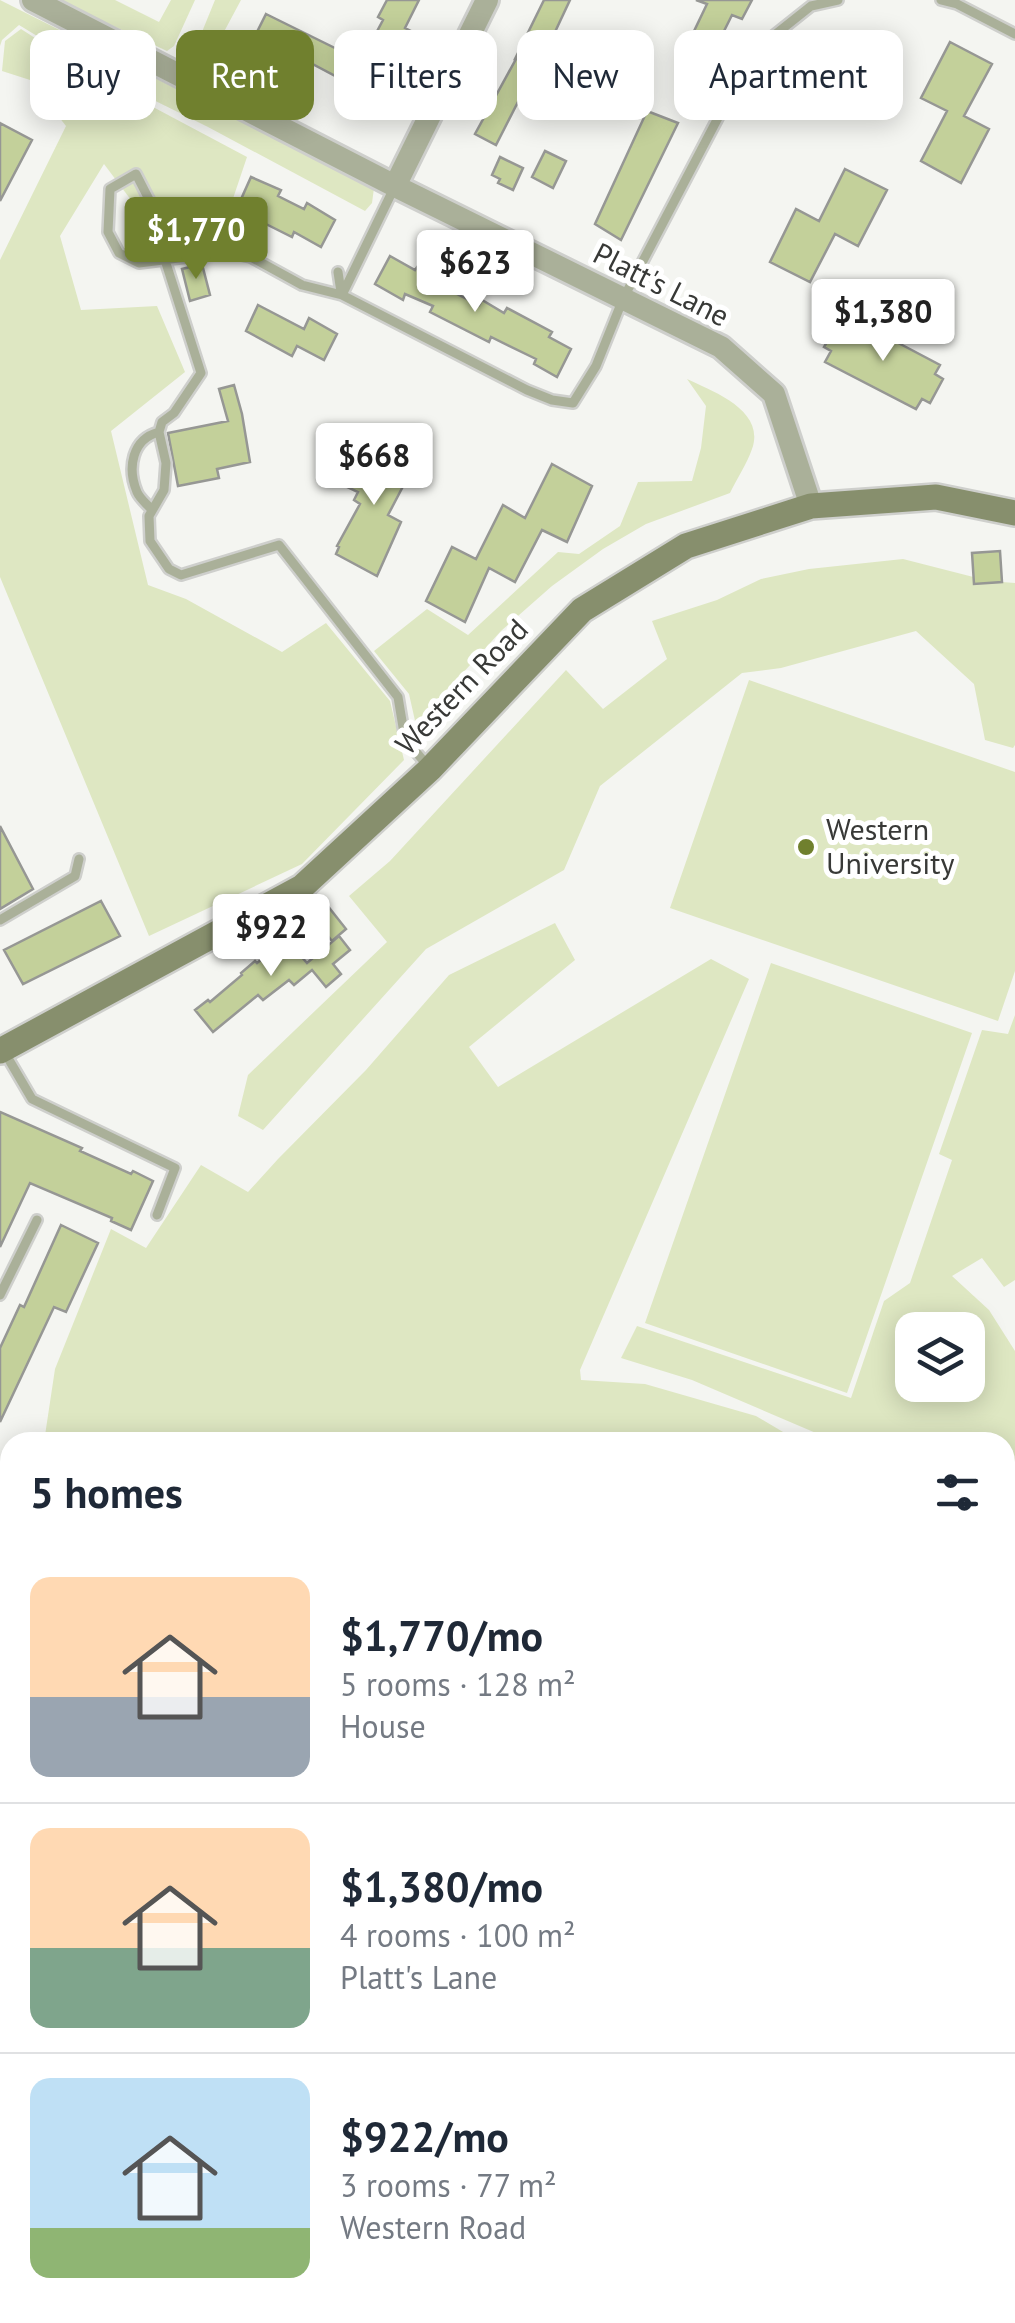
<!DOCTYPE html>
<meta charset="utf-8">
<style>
body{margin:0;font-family:"PT Sans",sans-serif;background:#f6f6f7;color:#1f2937;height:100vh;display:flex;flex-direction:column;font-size:38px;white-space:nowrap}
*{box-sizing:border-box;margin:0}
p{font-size:32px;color:#747a83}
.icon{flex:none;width:55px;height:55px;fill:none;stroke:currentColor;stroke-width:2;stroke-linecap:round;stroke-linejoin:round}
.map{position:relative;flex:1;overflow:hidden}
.sheet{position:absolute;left:0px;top:1432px;width:1015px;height:892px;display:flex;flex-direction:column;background:#fff;border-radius:30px 30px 0 0;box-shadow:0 5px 25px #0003}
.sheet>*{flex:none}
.hud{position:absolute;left:30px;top:30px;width:955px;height:90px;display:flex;gap:20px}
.fabs{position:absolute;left:895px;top:1312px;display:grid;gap:20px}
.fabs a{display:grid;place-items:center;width:90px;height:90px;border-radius:20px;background:#fff;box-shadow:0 5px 25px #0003;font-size:50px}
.price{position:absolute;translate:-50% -85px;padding:0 22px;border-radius:10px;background:#fff;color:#222;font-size:32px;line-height:65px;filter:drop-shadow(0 2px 5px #0008)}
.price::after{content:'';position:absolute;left:50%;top:60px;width:30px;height:22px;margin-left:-15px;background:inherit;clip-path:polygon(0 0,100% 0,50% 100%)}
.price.on{background:#70802e;color:#fff}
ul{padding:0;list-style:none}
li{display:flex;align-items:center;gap:30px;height:250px;padding:0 30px}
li+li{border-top:2px solid #e0e1e3}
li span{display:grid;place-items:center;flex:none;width:280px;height:200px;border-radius:20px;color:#555}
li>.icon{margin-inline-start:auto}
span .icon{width:120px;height:120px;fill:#fffc;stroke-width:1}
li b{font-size:42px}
h2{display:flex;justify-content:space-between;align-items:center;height:120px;padding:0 30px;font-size:42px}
.tag{padding:0 35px;border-radius:20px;background:#fff;box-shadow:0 5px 25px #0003;font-size:35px;line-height:90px}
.tag.on{background:#70802e;color:#fff}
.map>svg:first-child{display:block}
</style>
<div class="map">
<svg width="1015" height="2323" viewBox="0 0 1015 2323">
<rect width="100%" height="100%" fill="#f4f5f1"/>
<path fill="#dee7c2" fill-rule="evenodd" d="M0 0 374 188 372 203 365 211 208 127 93 70 19 25 2 40 0 46Z
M58 0H115L159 22 171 0H195L174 46 167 51Z
M215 0H241L203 71 195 60V49Z
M21 29 91 74 247 157 218 243 173 256 104 164 60 236 81 310 157 306 185 372 111 431 148 585 186 599 282 652 326 623 390 701 404 760 302 864 149 936 0 577V260L66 126 30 80 2 71 5 41Z
M687 379C712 391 766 410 752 449 747 464 737 478 730 493L646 524 603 549 552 586 501 631 461 675 450 692 447 711 426 735 418 734 409 694 374 651 427 609 468 635 558 552 579 554 620 526 638 482 692 481 701 448 706 406Z
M903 559 989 581 1015 583V745L1013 748 985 740 974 684 916 631 781 668 742 673 600 786 564 870 426 949 263 1130 238 1116 248 1075 387 942 349 896 390 861 566 670 603 709 667 659 652 621 717 600 761 579 809 569Z
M749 680 1015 772V971L998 1021 670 908Z
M555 923 575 960 469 1047 498 1087 711 959 749 979 580 1370 581 1380 645 1384 756 1416 800 1442H44L55 1369 111 1229 146 1248 201 1165 248 1192 278 1159 366 1070 449 975Z
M771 963 972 1033 847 1393 645 1323Z
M1015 1015V1280L1004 1287 982 1258 952 1276 989 1310 1015 1351V1607L1005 1598V1442H837L692 1380 621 1358 637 1326 851 1398 884 1301 910 1283 952 1160 939 1154 982 1030 1008 1034ZM912 1330H968V1385H912Z
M1005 1780 1015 1788V2323H834L830 2315H1005Z
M10 2099V2315H299L295 2323H0V2116L6 2113 1 2104Z"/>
<path fill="#929e6a" d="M1005 1650 1015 1656V1783L1005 1774Z
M10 1929V2084L0 2091V1937Z"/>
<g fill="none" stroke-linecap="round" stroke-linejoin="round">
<path stroke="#929e6a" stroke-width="5" d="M832 2315 838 2323"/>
</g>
<path fill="#c3d09a" stroke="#969794" stroke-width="2.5" d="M387 0H419L405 28 411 31 401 51 394 47 385 64 365 54 383 20 378 17Z
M544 0H570L547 49 552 52 543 69 537 66 522 89 524 90 496 145 475 134 516 59H515Z
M696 0H752L742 19 732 15 709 61 685 50 707 4Z
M266 14 353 57 341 79 256 34Z
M950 42 992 64 964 116 989 129 961 183 921 161 947 111 921 98Z
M647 111 678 123 621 240 595 224Z
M0 123 32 140 0 201Z
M545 151 566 161 553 188 532 177Z
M500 157 523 168 513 190 498 183 500 179 492 175Z
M845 169 887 190 858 246 835 234 810 282 770 262 796 209 819 221Z
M251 177 281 190 278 196 304 209 307 203 335 220 321 247 294 232 292 237 262 222 264 218 238 206Z
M390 256 415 270 418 266 447 283 445 288 479 305 482 300 504 313 507 308 552 332 549 337 571 349 557 377 534 364 536 359 491 337 489 342 430 312 433 306 405 294 403 300 375 284Z
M202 264 210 295 190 301 182 269Z
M258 305 304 329 309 318 337 334 324 360 297 346 292 356 246 331Z
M851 318 940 365 935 374 943 379 930 403 922 399 916 409 825 362 831 351 824 347 837 325 845 330Z
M234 385 242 414 250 462 217 469 219 478 178 486 168 433 228 421 219 389Z
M382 443 404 457 402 466 411 471 388 515 401 522 377 576 336 554 339 547 337 546 360 504 354 500 358 492 345 486 367 448 376 453Z
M552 464 592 486 567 542 542 530 515 582 489 568 465 622 426 601 452 547 476 559 503 505 525 518Z
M1000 551 1002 582 974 584 972 553Z
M0 826 33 889 0 909Z
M101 901 120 936 23 984 4 950Z
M327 905 346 929 332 941 312 917Z
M339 936 350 950 333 964 341 974 326 987 312 970 294 985 289 980 263 1000 258 995 213 1032 195 1010 208 1000 210 1002 242 975 241 973 255 961 257 963 286 939 307 963Z
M0 1112 82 1148 80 1151 131 1174 133 1171 153 1181 131 1230 111 1221 112 1218 30 1183 0 1247Z
M61 1225 98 1243 66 1312 54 1307 0 1422V1348L20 1305 24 1307Z"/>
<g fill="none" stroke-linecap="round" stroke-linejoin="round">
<g stroke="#cecfcc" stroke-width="14">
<path id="service" d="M941 0 957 4 1015 34
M338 272 341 292
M342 295 394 188
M152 510C147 504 140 499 137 492 127 468 132 439 159 432
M427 765 405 739 398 697 279 545 181 575 169 569 150 541 149 516 164 490 166 463 159 432 162 422 174 413 201 373 165 260 155 211 136 174 110 189 108 232 119 253 139 263 226 252 251 257 302 285 342 295 527 390 552 400 573 403 596 366 623 299 752 53 811 6 838 0
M0 920 75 876 79 859
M5 1053 32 1099 175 1168 157 1215
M0 1295 37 1220"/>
</g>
<g stroke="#cecfcc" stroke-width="22">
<path id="minor" d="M0 1559 10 1564
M0 1780 10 1764
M599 2315 616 2323
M581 2323 585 2315"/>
</g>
<g stroke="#cecfcc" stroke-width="28">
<path id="tertiary" d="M33 0 395 186 721 347 774 394 811 506
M395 186 487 0"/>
</g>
<g stroke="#cecfcc" stroke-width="30">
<path id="secondary" d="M0 1051 302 887 430 769 582 610 686 546 811 506 936 497 1015 513"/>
</g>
<use href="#service" stroke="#aab099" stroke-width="9"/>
<use href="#minor" stroke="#aab099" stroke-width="18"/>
<use href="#tertiary" stroke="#aab099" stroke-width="22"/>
<use href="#secondary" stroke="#878f6d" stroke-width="25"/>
</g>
<circle fill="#70802e" stroke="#fff" stroke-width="4" cx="806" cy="847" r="10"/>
<g text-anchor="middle" stroke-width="10" stroke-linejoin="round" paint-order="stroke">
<g font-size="30" fill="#383937" stroke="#fff">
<text transform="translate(661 285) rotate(27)" y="10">Platt's Lane</text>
<text transform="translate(462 687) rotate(-46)" y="10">Western Road</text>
</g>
<g font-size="30" fill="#383937" stroke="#fff" text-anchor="start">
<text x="826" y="840">Western<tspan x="826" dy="34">University</tspan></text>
</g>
</g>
</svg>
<div class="fabs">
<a><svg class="icon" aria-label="layers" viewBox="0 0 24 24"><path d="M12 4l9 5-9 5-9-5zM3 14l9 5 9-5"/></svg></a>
</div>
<b class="price on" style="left:196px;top:282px">$1,770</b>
<b class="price" style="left:475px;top:315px">$623</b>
<b class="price" style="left:883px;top:364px">$1,380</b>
<b class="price" style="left:374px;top:508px">$668</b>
<b class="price" style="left:271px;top:979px">$922</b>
<div class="hud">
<a class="tag">Buy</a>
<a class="tag on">Rent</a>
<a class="tag">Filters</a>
<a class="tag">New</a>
<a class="tag">Apartment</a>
</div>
<section class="sheet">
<h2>5 homes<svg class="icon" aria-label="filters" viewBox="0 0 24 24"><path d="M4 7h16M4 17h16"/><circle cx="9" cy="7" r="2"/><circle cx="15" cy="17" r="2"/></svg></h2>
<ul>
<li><span style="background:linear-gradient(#ffd9b3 60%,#9aa5b1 0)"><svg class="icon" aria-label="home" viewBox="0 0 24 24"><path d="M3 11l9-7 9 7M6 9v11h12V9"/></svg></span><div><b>$1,770/mo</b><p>5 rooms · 128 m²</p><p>House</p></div></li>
<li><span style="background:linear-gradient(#ffd9b3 60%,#7fa58c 0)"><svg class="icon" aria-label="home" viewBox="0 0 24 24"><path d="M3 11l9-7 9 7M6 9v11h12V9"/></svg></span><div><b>$1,380/mo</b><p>4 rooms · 100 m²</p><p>Platt's Lane</p></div></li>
<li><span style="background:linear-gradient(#bfe0f5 75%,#8fb573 0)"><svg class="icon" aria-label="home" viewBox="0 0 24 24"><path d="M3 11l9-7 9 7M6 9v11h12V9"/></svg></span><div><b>$922/mo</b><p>3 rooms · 77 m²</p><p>Western Road</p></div></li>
</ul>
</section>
</div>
